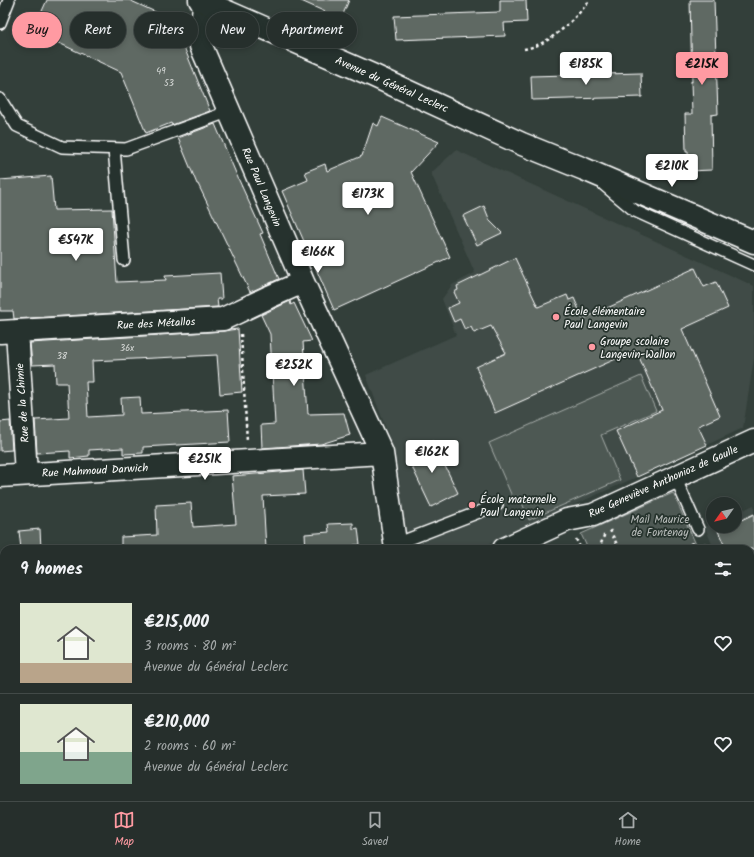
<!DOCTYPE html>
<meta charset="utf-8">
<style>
body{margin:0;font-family:Kalam,sans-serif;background:#323b38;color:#f1f3f6;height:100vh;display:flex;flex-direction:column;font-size:15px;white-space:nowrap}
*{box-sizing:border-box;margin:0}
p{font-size:13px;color:#a4a9a9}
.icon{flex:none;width:22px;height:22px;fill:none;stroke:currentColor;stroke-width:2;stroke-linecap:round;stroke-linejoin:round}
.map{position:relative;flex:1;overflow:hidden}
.drawer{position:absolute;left:0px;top:545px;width:754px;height:256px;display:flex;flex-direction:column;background:#262f2c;border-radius:12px 12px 0 0;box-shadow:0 2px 6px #0003,0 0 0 1px #424a48}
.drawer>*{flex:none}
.top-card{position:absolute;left:12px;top:12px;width:400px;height:36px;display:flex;gap:8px}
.needle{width:26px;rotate:236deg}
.fabs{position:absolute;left:706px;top:497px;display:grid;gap:8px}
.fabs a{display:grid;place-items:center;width:36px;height:36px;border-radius:50%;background:#262f2c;box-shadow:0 2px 6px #0003,0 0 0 1px #424a48;font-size:20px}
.price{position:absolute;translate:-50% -34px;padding:0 9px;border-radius:4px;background:#fff;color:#222;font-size:13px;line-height:26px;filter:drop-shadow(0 1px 2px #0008)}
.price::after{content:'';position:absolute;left:50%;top:24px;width:12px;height:9px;margin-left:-6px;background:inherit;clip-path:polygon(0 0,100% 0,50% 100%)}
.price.on{background:#ff9aa2;color:#111}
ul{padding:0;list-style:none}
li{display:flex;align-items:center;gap:12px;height:100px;padding:0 20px}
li+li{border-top:1px solid #424a48}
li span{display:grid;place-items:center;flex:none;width:112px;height:80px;border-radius:0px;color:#555}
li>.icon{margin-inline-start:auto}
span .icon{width:48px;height:48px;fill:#fffc;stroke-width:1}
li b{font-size:17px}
h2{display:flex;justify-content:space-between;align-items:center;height:48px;padding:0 20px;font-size:17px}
.tag{padding:0 14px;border-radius:18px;background:#262f2c;box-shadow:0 2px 6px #0003,0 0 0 1px #424a48;font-size:14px;line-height:36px}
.tag.on{background:#ff9aa2;color:#111}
.dock{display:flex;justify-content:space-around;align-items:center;height:56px;border-top:1px solid #424a48;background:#262f2c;font-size:11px;color:#a4a9a9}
.dock a{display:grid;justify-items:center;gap:2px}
.dock .on{color:#ff9aa2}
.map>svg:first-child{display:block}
</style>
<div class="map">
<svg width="754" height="801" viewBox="0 0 754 801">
<rect width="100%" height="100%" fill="#333f3a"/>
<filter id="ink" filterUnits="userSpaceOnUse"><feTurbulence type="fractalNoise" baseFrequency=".025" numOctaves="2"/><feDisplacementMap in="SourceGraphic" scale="8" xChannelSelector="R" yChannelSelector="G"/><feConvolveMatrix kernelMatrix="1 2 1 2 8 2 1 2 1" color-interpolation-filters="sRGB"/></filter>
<g filter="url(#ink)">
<path fill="#404c47" d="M456 150 754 286V358L743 428 666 464 569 507 478 549H411L406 546 399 481 390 439 366 375 456 335 442 299 452 285 475 273 431 173Z
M754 505V637L750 628V549H714L705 527 713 524V526H735V514Z"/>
<path fill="#4d5853" stroke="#a6aca9" d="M641 376 656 411 601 435 620 480 529 520 520 498 514 501 489 443Z
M673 493 698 549H588L581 534Z
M750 665 754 674V801H702L700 797H750Z"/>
<path fill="#5f6964" stroke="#fff" d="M47 0H129L173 20 210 111 172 125 171 123 146 133 121 72 33 31Z
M299 0H349L341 19Z
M500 0H526L527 22 504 23 505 36 396 40 394 16 500 12Z
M690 0H714L718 114 711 115 712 170 689 171 688 151H686L685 114H692L691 81 692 82Z
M641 73 642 97 532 100 531 76Z
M382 117 439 142 411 172 450 257 334 310 282 191 308 180 305 172 325 164 327 171 362 156 373 123 378 126Z
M215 124 238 178 263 233 260 234 279 279 250 292 198 184H197L178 138Z
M51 176 54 210 112 209 117 282 166 280 165 276 220 273 222 299H217L218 307 14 319 13 311H0V180Z
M484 206 490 221 502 233 477 245 463 216Z
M515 258 538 307 567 295 569 300 574 298 583 319 695 268 704 287 716 282 728 308 682 329 720 416 698 426 707 445 637 477 616 431 662 410 636 350 495 413 476 367 506 353 491 326 474 333 471 327 465 330 460 319 454 322 448 308 459 303 454 292 458 290 457 286Z
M290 301 291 305 294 303 312 341 303 342 308 414 344 413 350 435 321 444 262 448 261 425 275 424 270 334 261 315Z
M238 329 242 392 220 394 217 355 92 361 93 382H86L88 417 122 415 121 398 140 397 141 414 228 410 230 442 143 447V453L123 454V448L89 450V456L70 458V451L37 453 35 420 69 418 67 383H56L55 364 32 365 30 343 224 331 230 330Z
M10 421 12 450 0 451V422Z
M433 441 458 493 431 507 406 454Z
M303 470 305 494 263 496 266 549H121V537L157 535 156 505 191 503 193 527 236 524 232 476Z
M754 514V549H726L718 531 728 526H735V523Z
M353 523V529L358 528 360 545H354V547L306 549 305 534 329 532 328 524Z
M40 529 41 549H21L19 531Z"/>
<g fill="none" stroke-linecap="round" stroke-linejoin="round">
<g stroke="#fff" stroke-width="14">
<path id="lane" d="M0 23 9 0
M0 99 17 126 62 147 126 149 230 111
M114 149 124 260
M604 185 635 211 754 265
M675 477 698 529
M396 544 497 505"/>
</g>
<g stroke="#fff" stroke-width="25">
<path id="street" d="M204 2 201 46 303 282 382 453 396 549
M17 331 26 474
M0 332 223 319 269 297 303 282
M0 476 382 453
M504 549 567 520 593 515 754 441
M0 593H4
M0 765 4 764
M483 797 485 801
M548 801 557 797"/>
</g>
<g stroke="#fff" stroke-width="25">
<path id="secondary" d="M200 0 372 75 522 144 584 169 754 242"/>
</g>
<path stroke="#fff" stroke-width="2.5" stroke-dasharray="3 3" stroke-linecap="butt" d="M524 49C550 45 574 20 590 0
M241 334 247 441
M610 530 619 549
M576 539 581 549
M704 543 707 549
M599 549 605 533
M679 549 693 543
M750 644 754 653
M750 694 754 703
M750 762V752L753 737 754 716 751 704
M694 797 696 801
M719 797 728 799 732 801
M733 797 735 801
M750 797 751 801"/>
<use href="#lane" stroke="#26332d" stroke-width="11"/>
<use href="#street" stroke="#26332d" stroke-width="22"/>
<use href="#secondary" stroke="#26332d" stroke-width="22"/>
</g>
</g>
<g fill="#ff9aa2" stroke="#26332d" stroke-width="1.5">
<circle cx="556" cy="317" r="4"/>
<circle cx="592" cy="347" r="4"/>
<circle cx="472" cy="505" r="4"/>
</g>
<g text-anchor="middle" stroke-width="3.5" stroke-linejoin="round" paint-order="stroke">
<g font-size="9" fill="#d7dad8">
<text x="161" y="74">49</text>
<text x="169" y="86">53</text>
<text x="127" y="351">36x</text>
<text x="62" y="359">38</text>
</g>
<g font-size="11" fill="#fff" stroke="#26332d">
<text transform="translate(392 84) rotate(24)" y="4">Avenue du Général Leclerc</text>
<text transform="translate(262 187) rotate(67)" y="4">Rue Paul Langevin</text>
<text transform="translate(156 323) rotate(-3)" y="4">Rue des Métallos</text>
<text transform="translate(22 403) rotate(-94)" y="4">Rue de la Chimie</text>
<text transform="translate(95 470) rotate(-3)" y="4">Rue Mahmoud Darwich</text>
<text transform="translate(663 481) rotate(-24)" y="4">Rue Geneviève Anthonioz de Gaulle</text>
</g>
<g font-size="11" fill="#fff" stroke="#26332d" text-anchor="start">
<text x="564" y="315">École élémentaire<tspan x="564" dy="13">Paul Langevin</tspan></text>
<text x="600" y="345">Groupe scolaire<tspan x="600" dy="13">Langevin-Wallon</tspan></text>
<text x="480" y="503">École maternelle<tspan x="480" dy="13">Paul Langevin</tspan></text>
</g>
<g font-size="11" fill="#b8bcba" stroke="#26332d">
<text x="660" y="523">Mail Maurice<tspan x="660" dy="13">de Fontenay</tspan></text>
</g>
</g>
</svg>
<div class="fabs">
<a><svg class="needle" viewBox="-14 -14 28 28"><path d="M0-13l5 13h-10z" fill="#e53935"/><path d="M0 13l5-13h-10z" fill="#a4a9a9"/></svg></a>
</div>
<b class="price" style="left:586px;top:86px">€185K</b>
<b class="price on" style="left:702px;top:86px">€215K</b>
<b class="price" style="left:672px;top:188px">€210K</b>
<b class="price" style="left:368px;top:216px">€173K</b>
<b class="price" style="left:76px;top:262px">€547K</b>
<b class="price" style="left:318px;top:274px">€166K</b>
<b class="price" style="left:294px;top:387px">€252K</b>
<b class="price" style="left:432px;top:474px">€162K</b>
<b class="price" style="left:205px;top:481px">€251K</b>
<div class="top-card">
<a class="tag on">Buy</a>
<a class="tag">Rent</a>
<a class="tag">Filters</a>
<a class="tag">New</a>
<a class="tag">Apartment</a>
</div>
<section class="drawer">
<h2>9 homes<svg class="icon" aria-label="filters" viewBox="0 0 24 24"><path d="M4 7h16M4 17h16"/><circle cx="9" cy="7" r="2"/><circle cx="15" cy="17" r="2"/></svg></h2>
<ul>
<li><span style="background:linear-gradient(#dfe7d0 75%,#b9a48a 0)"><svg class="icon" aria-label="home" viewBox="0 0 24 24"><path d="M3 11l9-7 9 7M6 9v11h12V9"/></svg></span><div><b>€215,000</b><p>3 rooms · 80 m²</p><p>Avenue du Général Leclerc</p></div><svg class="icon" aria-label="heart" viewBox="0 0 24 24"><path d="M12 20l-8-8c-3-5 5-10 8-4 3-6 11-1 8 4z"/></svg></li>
<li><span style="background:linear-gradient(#dfe7d0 60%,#7fa58c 0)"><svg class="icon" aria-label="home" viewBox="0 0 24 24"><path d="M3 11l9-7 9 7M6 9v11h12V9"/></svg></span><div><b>€210,000</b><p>2 rooms · 60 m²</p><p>Avenue du Général Leclerc</p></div><svg class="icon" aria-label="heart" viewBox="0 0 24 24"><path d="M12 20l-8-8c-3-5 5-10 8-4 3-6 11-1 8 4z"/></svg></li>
</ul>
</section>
</div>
<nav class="dock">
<a class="on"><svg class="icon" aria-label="map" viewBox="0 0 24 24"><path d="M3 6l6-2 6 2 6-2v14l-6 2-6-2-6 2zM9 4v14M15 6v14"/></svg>Map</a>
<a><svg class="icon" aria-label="saved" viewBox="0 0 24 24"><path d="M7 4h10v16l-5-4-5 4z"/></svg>Saved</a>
<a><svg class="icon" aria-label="home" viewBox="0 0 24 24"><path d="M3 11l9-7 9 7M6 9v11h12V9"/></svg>Home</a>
</nav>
